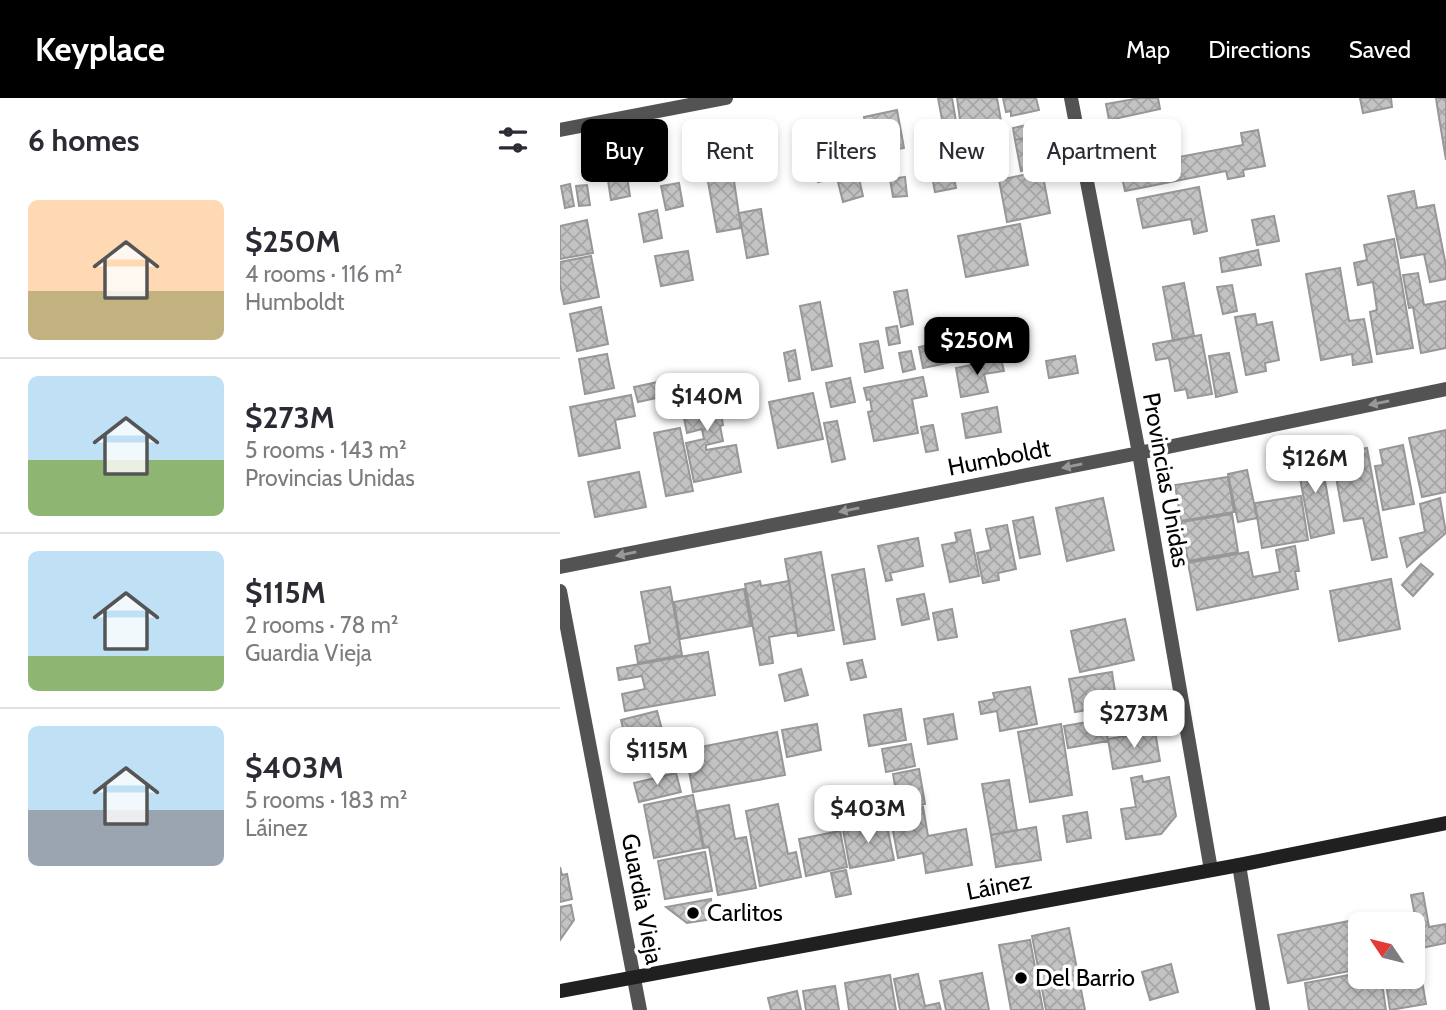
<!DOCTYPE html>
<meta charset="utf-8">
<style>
body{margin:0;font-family:Cabin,sans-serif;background:#f2f2f3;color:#2b2b33;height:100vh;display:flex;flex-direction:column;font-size:26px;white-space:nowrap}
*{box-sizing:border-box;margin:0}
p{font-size:23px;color:#7c7c81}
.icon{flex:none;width:38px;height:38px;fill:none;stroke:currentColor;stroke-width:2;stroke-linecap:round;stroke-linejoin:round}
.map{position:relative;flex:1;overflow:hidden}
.panel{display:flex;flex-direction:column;background:#fff;width:560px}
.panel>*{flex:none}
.banner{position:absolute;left:21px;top:21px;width:665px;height:63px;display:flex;gap:14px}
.needle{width:46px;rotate:305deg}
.controls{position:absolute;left:788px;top:814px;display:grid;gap:14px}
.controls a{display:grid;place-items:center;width:77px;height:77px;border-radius:10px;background:#fff;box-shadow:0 4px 10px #0003;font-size:35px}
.price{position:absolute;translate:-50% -60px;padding:0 16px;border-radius:14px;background:#fff;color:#222;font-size:23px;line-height:46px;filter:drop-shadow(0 2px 4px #0008)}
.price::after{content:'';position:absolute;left:50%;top:42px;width:21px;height:16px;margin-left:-10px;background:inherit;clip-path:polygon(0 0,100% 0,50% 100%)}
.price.active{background:#000;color:#fff}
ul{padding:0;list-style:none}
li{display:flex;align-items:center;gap:21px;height:175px;padding:0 28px}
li+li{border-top:2px solid #e1e1e2}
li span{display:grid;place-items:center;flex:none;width:196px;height:140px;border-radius:10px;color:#555}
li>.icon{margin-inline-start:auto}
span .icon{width:84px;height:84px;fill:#fffc;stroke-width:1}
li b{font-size:30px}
h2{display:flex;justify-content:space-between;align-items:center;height:84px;padding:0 28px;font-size:30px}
.tag{padding:0 24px;border-radius:10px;background:#fff;box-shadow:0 4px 10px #0003;font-size:24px;line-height:63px}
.tag.active{background:#000;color:#fff}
header{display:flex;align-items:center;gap:42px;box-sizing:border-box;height:98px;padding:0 35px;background:#000;color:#fff}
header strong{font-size:33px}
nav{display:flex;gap:38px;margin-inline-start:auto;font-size:24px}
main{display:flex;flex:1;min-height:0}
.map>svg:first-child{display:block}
</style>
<header>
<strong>Keyplace</strong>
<nav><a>Map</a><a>Directions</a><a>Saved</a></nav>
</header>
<main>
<section class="panel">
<h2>6 homes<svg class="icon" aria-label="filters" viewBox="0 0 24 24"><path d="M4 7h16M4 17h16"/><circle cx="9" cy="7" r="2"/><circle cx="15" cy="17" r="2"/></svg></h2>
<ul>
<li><span style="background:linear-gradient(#ffd9b3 65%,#c2b280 0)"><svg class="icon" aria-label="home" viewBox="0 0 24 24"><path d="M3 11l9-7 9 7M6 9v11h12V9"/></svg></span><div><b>$250M</b><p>4 rooms · 116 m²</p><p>Humboldt</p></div></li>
<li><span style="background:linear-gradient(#bfe0f5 60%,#8fb573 0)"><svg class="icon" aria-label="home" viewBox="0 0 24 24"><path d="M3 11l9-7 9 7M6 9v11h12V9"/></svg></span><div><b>$273M</b><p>5 rooms · 143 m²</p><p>Provincias Unidas</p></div></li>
<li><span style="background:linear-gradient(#bfe0f5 75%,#8fb573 0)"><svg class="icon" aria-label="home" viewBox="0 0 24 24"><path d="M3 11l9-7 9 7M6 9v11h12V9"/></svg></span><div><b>$115M</b><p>2 rooms · 78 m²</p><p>Guardia Vieja</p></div></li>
<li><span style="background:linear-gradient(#bfe0f5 60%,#9aa5b1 0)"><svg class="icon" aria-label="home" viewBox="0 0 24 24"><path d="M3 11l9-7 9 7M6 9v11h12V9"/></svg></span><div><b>$403M</b><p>5 rooms · 183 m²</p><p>Láinez</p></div></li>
</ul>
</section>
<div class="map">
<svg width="886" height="912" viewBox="0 0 886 912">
<defs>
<pattern id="building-cross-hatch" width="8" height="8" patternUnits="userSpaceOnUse" patternTransform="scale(1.75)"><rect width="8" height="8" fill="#c3c3c3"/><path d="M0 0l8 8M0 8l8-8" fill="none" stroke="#a6a6a6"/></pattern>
</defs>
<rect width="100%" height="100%" fill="#fff"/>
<path fill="url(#building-cross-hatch)" stroke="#979797" stroke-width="2" d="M378 0H392L397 29 384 32Z
M397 0H437L442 29 402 36Z
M443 0H476L479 12 451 18V13L446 14Z
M580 0H598L600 11 549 22 546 6Z
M800 0H831L832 9 803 15Z
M876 0H886V62L877 7Z
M337 12 344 50 311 56 304 19Z
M258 24 261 37 293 31 298 56 274 61 277 80 258 84 247 27Z
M481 24 483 37 455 42 453 30Z
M698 32 705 68 683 72 684 78 668 81 666 73 565 93 560 70 683 47 681 35Z
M483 37 489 67 461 73 455 42Z
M155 42 156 49 189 43 196 79 174 83 181 130 157 134 141 44Z
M387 42 396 90 375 94 366 46Z
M64 59 70 98 51 102 45 63Z
M482 73 490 115 447 124 439 82Z
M298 76 303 98 283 104 277 80Z
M345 79 347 98 333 99 330 81Z
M119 85 123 108 106 112 101 88Z
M10 86 14 108 5 110 1 88Z
M27 87 30 107 19 108 16 88Z
M639 89 647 133 634 136 631 121 583 130 577 101Z
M854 93 857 110 874 107 886 168V181L870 184 864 156 841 160 828 98Z
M201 111 208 156 187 160 179 115Z
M97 112 102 140 84 144 79 116Z
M714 118 719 143 697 147 692 122Z
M27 122 33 155 0 161V128Z
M460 126 468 167 406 179 398 138Z
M834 141 853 250 817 256 810 214 817 212 813 184 798 187 794 165 807 162 804 147Z
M698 152 701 167 662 174 660 160Z
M128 153 133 182 101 188 95 158Z
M31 158 39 199 4 206 0 186V164Z
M780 170 789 223 804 221 812 264 793 267 792 256 761 262 746 176Z
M858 175 864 207 886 203V250L861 255 853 209 849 210 843 177Z
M624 185 634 238 613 243 603 189Z
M672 187 677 213 663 216 657 189Z
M347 192 353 226 341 229 334 194Z
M260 204 272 268 252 272 240 208Z
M41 209 48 246 17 253 10 216Z
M695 216 697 227 712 224 719 262 705 265 706 273 686 277 675 219Z
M385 227 392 264 363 270 359 249 369 247 365 230Z
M337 228 340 245 329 247 326 230Z
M641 237 652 296 628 300 626 291 615 293 609 260 596 262 593 246Z
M318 243 323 270 305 274 300 246Z
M235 252 240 281 229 283 224 255Z
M351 253 355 271 343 274 339 255Z
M669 255 677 294 656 299 649 258Z
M47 256 54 290 25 296 19 261Z
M515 258 518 275 489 280 486 263Z
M441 261 444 273 424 276 428 294 401 299 396 270Z
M363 279 367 298 352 301 358 335 314 343 308 314 312 313 310 301 307 302 304 290Z
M290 280 295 304 271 309 266 285Z
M155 283 163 327 160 328 163 343 146 347V352L176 347 181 374 134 384 126 345 144 341 142 331 127 335 118 290Z
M98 284 101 299 78 304 74 289Z
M253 295 263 341 218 350 209 304Z
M71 297 75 318 55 322 60 350 19 358 10 309Z
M437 309 441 334 406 340 402 316Z
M277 323 285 361 272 364 264 325Z
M373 327 378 352 366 354 361 329Z
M120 330 133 393 106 398 94 335Z
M886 332V394L862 399 849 340Z
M843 347 854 406 823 412 815 368 823 367 820 352Z
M807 350 827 459 812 462 803 420 784 423 772 357Z
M760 354 774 435 751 440 736 358Z
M687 372 697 420 678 424 668 376Z
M79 374 86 409 35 419 28 384Z
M668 379 674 414 621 423 615 387Z
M741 398 748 442 702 450 695 405Z
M543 400 554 452 507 463 496 410Z
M880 400 886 435 847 469 840 440 865 434 860 406Z
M672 416 678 454 628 463 621 424Z
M473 419 480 456 460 460 453 423Z
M447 427 456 471 438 475 439 482 423 485 417 455 431 452 426 431Z
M410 432 419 478 390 484 382 447 397 444 395 435Z
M358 440 363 468 330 475 332 482 326 483 318 448Z
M735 448 739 473H735L738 491 637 512 628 465 688 454 693 479 720 474 716 452Z
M261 454 274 532 238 538 225 461Z
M861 466 873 476 853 498 842 487Z
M304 471 315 541 284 546 272 477Z
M831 481 840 531 779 543 770 493Z
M200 483 201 488 229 483 237 534 209 539 213 565 200 567 185 486Z
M110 489 122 557 78 565 75 548 90 545 81 494Z
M184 491 191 528 120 541 114 504Z
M364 496 369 521 342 527 337 501Z
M392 511 397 539 378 542 373 515Z
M565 521 574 562 520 574 511 533Z
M148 554 155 597 65 613 62 596 85 591 82 578 59 582 57 570Z
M302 562 306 579 291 582 287 565Z
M241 571 248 597 225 603 219 577Z
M552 574 557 607 515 614 509 581Z
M470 589 477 626 440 633 437 613 421 616 419 604 435 601 433 595Z
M592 608 595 626 562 631 559 614Z
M341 611 346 642 309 648 304 617Z
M97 613 107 650 70 659 61 622Z
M393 616 397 641 368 646 364 621Z
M545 621 548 643 508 650 504 628Z
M257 626 261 652 227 659 222 632Z
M501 626 512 697 470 704 458 634Z
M595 633 600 663 553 671 548 641Z
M217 634 225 677 133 694 125 652Z
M351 646 355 668 326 674 322 651Z
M359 671 365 706 339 711 333 676Z
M116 675 121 694 79 704 74 685Z
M582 678 583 684 609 679 616 718 601 736 566 741 561 711 576 709 571 680Z
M449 682 457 732 431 737 422 686Z
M133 697 143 750 94 760 84 707Z
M218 706 228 756 236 754 241 779 200 788 186 713Z
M169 707 175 741 186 739 196 790 158 797 149 749 144 750 137 713Z
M363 709 368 738 406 731 412 767 366 775 363 755 338 760 330 716Z
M527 714 531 740 507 744 503 718Z
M326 723 334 762 290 770 283 732Z
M476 729 481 762 436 769 431 737Z
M280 733 287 769 246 778 239 741Z
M145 754 152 793 105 801 98 763Z
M0 769 2 777 7 776 12 801 0 804Z
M286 772 291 796 276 799 271 775Z
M863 795 869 829 886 826V845L861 850 851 797Z
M151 801 153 821 127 825 106 809Z
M11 807 14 822 0 842V809Z
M809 819 810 826H800V871L728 885 718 837Z
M509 830 525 912H486L472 838Z
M470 842 483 912H451L439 847Z
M856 848 866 906 830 912 825 878H852V849Z
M611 866 618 894 590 902 582 874Z
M422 875 429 912H386L380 883Z
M800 875V878H821L826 912H749L745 885Z
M358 876 365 908 379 905 381 912H340L334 881Z
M330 877 336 912H289L285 885Z
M275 888 279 912H246L243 893Z
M237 893 241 912H211L208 900Z"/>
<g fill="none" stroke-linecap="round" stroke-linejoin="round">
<path stroke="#535353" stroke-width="14" d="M511 0 579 355 651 772
M0 32 166 0
M0 469 579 355 886 291
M0 493 80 912
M679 767 703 912"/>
<path stroke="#202020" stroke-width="14" d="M0 893 679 767 886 725"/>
</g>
<defs><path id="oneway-solid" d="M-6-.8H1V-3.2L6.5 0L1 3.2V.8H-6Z" transform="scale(1.75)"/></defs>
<g fill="#989898">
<use href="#oneway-solid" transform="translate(819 305) rotate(168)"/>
<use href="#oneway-solid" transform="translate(512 368) rotate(169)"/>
<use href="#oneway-solid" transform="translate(289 412) rotate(169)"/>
<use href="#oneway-solid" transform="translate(66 456) rotate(169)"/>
</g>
<g fill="#000" stroke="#fff" stroke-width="2.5">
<circle cx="133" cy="815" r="7"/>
<circle cx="461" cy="880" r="7"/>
</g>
<g text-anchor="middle" stroke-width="7" stroke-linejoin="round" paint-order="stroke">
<g font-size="24" fill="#000" stroke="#fff">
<text transform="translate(439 360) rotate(-11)" y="8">Humboldt</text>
<text transform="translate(606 382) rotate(80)" y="8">Provincias Unidas</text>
<text transform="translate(439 788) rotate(-11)" y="8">Láinez</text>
<text transform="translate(82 801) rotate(79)" y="8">Guardia Vieja</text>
</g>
<g font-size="24" fill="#000" stroke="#fff" text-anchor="start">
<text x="147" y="823">Carlitos</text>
<text x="475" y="888">Del Barrio</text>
</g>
</g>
</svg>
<div class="controls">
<a><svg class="needle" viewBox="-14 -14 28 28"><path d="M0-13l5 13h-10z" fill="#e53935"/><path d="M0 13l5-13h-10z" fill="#7c7c81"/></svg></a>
</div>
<b class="price active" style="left:417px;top:279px">$250M</b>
<b class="price" style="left:147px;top:335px">$140M</b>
<b class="price" style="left:755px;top:397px">$126M</b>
<b class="price" style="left:574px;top:652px">$273M</b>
<b class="price" style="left:97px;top:689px">$115M</b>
<b class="price" style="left:308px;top:747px">$403M</b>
<div class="banner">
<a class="tag active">Buy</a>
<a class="tag">Rent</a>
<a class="tag">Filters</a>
<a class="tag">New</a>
<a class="tag">Apartment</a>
</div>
</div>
</main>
